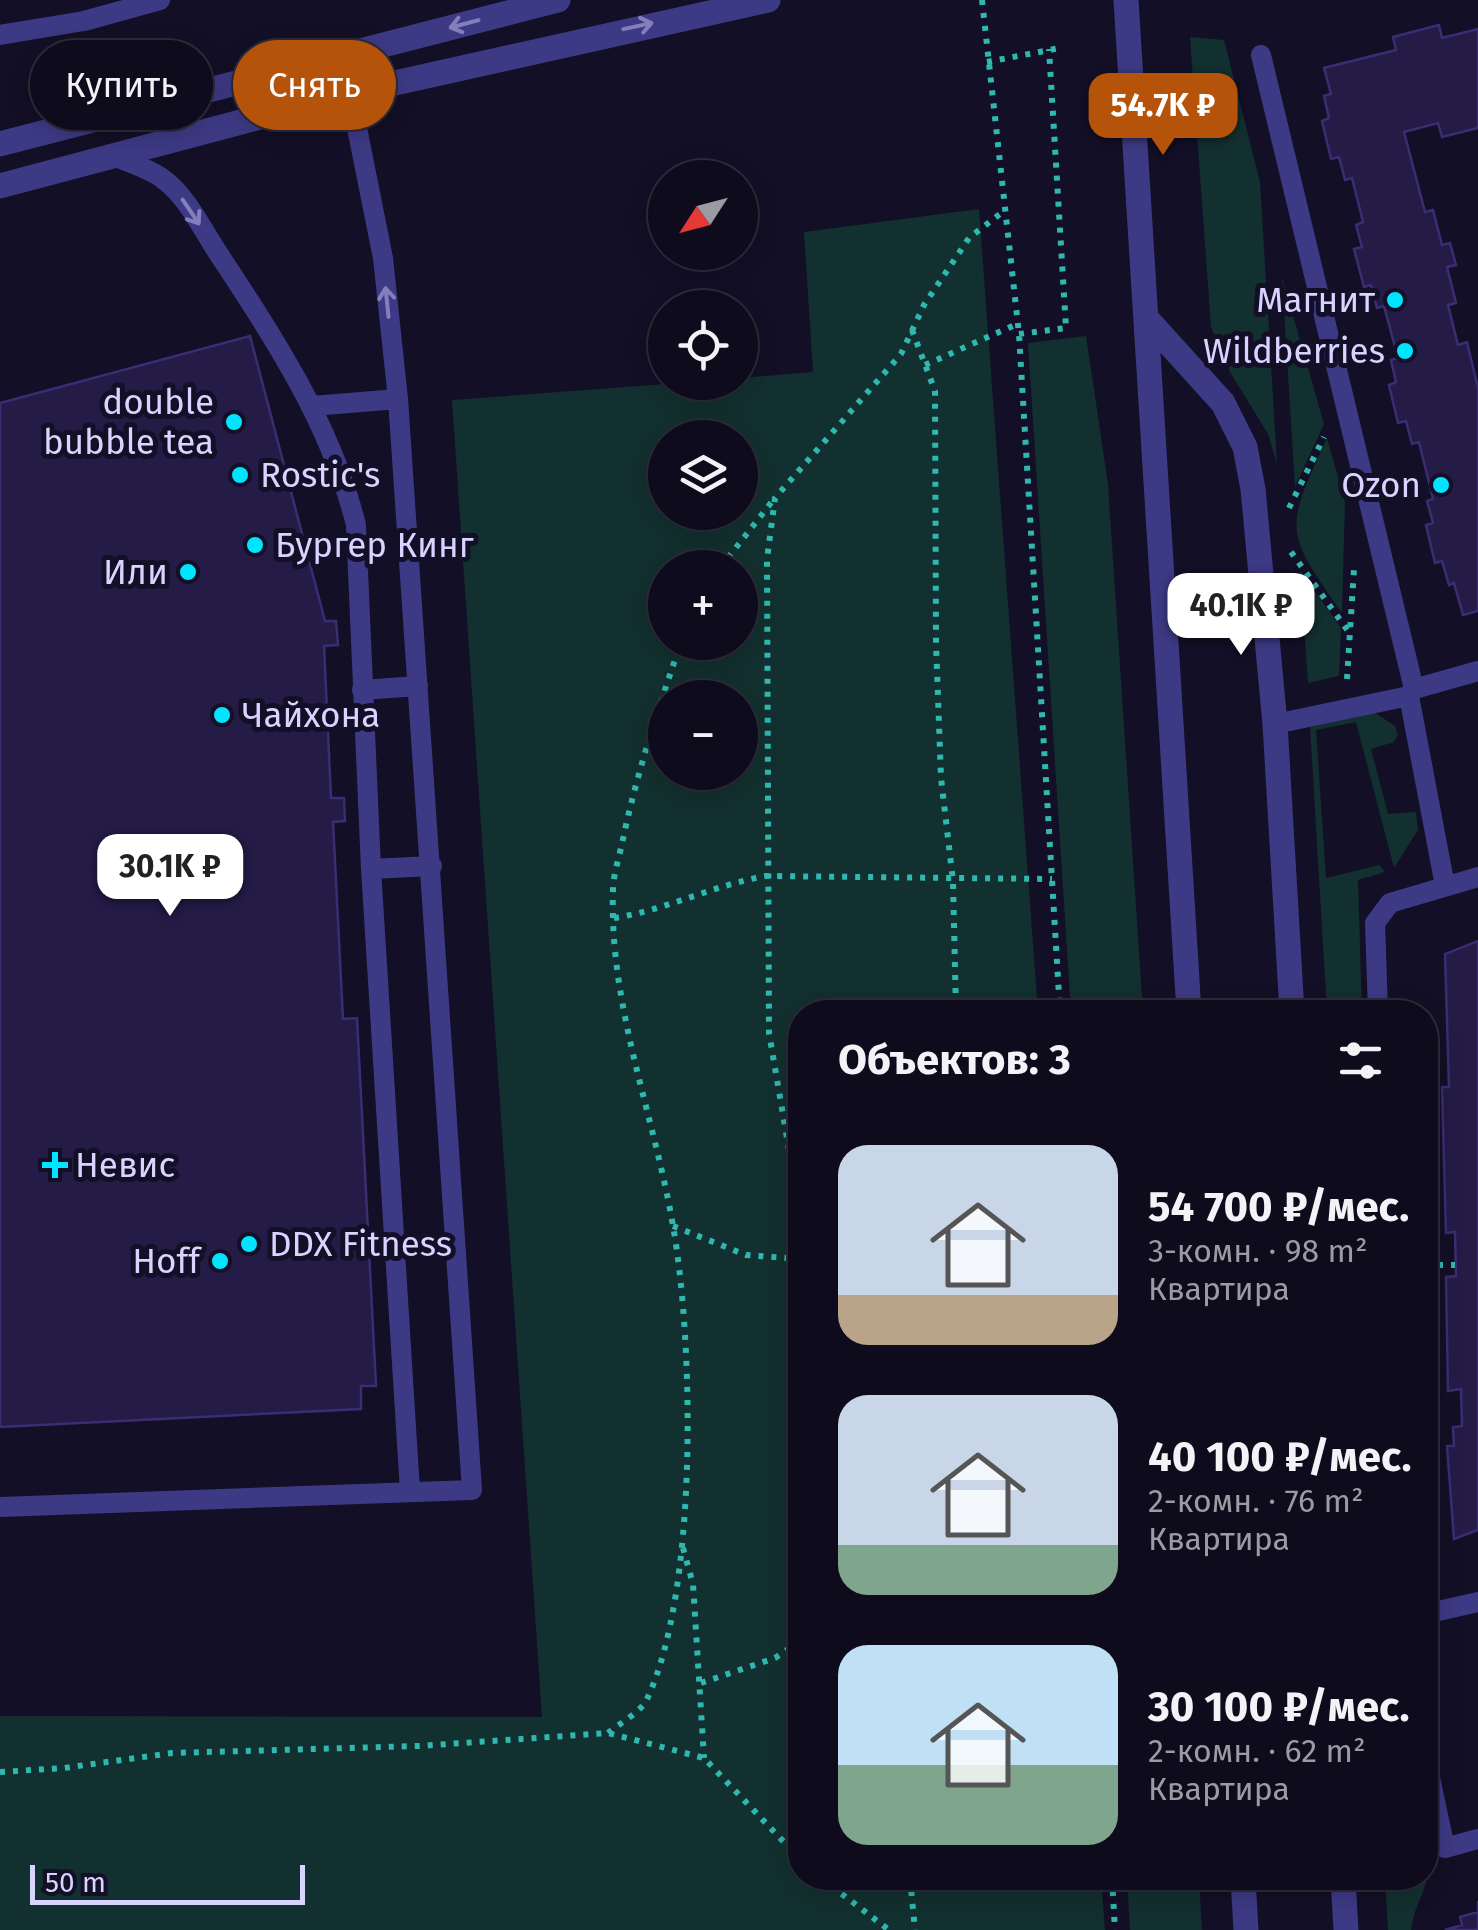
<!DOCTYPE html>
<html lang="ru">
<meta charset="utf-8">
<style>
body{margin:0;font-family:"Fira Sans",sans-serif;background:#1c1929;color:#f1f3f6;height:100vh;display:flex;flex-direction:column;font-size:38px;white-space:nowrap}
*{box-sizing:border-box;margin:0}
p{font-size:32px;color:#9b9ba3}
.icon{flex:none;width:55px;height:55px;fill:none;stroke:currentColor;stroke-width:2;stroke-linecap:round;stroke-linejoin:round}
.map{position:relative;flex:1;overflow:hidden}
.side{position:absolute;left:788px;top:1000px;width:650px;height:890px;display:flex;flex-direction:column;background:#0e0b1c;border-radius:40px;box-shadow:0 5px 25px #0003,0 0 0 2px #2e2b3b}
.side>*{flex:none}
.top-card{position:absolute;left:30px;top:40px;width:608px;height:90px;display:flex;gap:20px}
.needle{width:65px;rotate:234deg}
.fabs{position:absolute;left:648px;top:160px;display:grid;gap:20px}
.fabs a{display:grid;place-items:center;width:110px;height:110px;border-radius:50%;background:#0e0b1c;box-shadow:0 5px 25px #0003,0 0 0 2px #2e2b3b;font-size:50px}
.scale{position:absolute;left:30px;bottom:25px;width:275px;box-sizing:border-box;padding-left:10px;border:5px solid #d9d4ff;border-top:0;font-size:28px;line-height:35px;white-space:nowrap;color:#d9d4ff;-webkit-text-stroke:8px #130f26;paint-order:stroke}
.price{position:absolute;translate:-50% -85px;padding:0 22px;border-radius:20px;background:#fff;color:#222;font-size:32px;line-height:65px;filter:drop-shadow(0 2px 5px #0008)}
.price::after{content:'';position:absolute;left:50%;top:60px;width:30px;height:22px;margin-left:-15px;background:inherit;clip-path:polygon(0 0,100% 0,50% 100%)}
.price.current{background:#b45309;color:#fff}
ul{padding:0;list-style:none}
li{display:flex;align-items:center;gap:30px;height:250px;padding:0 50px}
li span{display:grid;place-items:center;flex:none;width:280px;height:200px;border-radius:30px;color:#555}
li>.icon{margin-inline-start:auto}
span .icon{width:120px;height:120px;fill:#fffc;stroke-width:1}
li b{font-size:42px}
h2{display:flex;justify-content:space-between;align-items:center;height:120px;padding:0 50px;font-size:42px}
.tag{padding:0 35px;border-radius:45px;background:#0e0b1c;box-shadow:0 5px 25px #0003,0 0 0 2px #2e2b3b;font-size:35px;line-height:90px}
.tag.current{background:#b45309;color:#fff}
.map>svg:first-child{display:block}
</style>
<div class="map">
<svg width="1478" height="1930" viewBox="0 0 1478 1930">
<rect width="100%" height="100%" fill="#130f26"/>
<path fill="#12302f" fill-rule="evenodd" d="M1190 37 1224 40 1260 182 1277 464 1268 434 1230 372 1211 327Z
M979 209 1038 1012H800V1878H1101L1105 1930H0V1716L542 1717 452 400 679 383 740 382V378L813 372 804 232ZM665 438H740V512H665ZM665 568H740V642H665ZM665 698H740V772H665Z
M1282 277 1324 424 1295 487Z
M1086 336 1108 484 1143 1012H1071L1028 343Z
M1327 438 1345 502 1342 613C1283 530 1285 530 1327 438Z
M1300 570 1341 628 1339 676 1308 683Z
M1374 712 1395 726 1398 735 1394 742 1371 749 1388 814 1416 812 1418 830 1394 868 1356 722 1316 730 1326 878 1379 865 1385 872 1358 880 1362 1012H1327L1310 727Z
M1425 1849C1435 1887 1416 1894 1411 1930H1388L1385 1878H1425Z
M1127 1878H1199L1202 1930H1130Z"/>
<path fill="#241b47" stroke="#3b2d73" stroke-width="2.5" d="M1439 25 1442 38 1478 29V128L1442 137 1438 123 1404 132 1425 212 1433 210 1442 245 1450 243 1456 265 1447 267 1456 303 1448 305 1458 345 1467 342 1478 388V611L1463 615 1454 583 1449 585 1442 561 1435 563 1426 525 1433 523 1427 501 1433 499 1419 442 1412 444 1406 421 1398 423 1389 385 1396 382 1391 360 1398 358 1384 306 1377 308 1371 285 1364 287 1354 249 1362 247 1356 225 1363 222 1352 178 1345 180 1339 157 1331 159 1322 121 1329 118 1324 96 1331 94 1324 68 1396 50 1393 37Z
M250 336 325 621H336L338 645 324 646 331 798H344L345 821 333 822 343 1019 357 1018 376 1386H361V1409L0 1427V403Z
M1478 941V1530L1454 1539 1447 1446H1454L1453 1427 1462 1426 1461 1389 1448 1391 1446 1277 1456 1276 1455 1232 1446 1233 1442 1087H1449L1445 954Z
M1478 1901V1930H1445L1462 1925 1460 1917 1478 1912Z"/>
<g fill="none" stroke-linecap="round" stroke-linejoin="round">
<path stroke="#2fb8b0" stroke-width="6" stroke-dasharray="5 8" stroke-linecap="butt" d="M982 0 1019 334 1060 1012
M987 62 1060 48
M912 330 935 391 936 643 941 778 953 881 956 1012
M1019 334 1066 328 1049 49
M925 365 1017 324
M1289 508 1324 437
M1291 552 1348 631
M720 568 774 499
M1347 679 1354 569
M614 918C666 910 714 885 766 876L1052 879
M800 1214 769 1033 767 559 775 498 901 354 924 305 969 238 1005 210
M673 1226 746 1255 800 1259
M1425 1265H1455
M683 1548 693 1584 704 1758
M701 1683 775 1658 800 1641
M608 1733C620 1723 641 1712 647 1699 698 1591 694 1344 673 1226 654 1114 609 1006 613 891 613 874 620 855 623 839 637 772 659 707 681 642
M0 1772 64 1768 172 1753 419 1746 608 1733 704 1758 800 1859
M821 1878 889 1930
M910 1878 915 1930
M1112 1878 1115 1930"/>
<path stroke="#3d3a85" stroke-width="20" d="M0 35 84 21 160 0
M1261 55 1414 689
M114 156C130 163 150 169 163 179 187 196 202 229 218 253 274 338 331 424 356 525L371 869 410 1491
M312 406 398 399
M362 690 418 686
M1409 696 1445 886
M1275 724 1409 696 1414 689 1478 671
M371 869 432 866
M1378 1012 1375 923 1390 903 1478 877
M0 1507 472 1490 398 399 383 258 350 93
M1425 1614 1478 1602
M1425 1754 1445 1848 1478 1839"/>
<path stroke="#3d3a85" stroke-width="25" d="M1126 0 1189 1012
M1146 318 1223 403 1245 447 1253 489 1275 724 1292 1012
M1243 1878 1246 1930
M1343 1878 1346 1930"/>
<path stroke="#3d3a85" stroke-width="25" d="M0 144 558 0
M0 186 350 93 768 0"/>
</g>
<defs><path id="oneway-shaft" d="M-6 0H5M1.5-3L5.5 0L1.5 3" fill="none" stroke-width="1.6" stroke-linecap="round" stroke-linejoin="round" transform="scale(2.5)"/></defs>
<g stroke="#837fbc">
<use href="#oneway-shaft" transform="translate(464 24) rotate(165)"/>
<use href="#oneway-shaft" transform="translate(638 26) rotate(-12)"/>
<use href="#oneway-shaft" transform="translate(191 212) rotate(56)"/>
<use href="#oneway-shaft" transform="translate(387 302) rotate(-96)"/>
</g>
<g fill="#00e5ff" stroke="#130f26" stroke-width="4">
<circle cx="1395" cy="300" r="10"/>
<circle cx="1405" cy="351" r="10"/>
<circle cx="234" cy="422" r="10"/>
<circle cx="240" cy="475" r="10"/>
<circle cx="1441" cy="485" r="10"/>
<circle cx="255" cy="545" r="10"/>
<circle cx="188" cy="572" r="10"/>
<circle cx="222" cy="715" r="10"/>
<path d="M50 1150h10v10h10v10h-10v10h-10v-10h-10v-10h10z"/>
<circle cx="249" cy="1244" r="10"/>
<circle cx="220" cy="1261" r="10"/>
</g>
<g text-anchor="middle" stroke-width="10" stroke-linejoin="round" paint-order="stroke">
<g font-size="35" fill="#d9d4ff" stroke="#130f26" text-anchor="end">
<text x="1375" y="312">Магнит</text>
<text x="1385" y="363">Wildberries</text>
<text x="214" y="414">double<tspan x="214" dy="40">bubble tea</tspan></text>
<text x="260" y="487" text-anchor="start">Rostic's</text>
<text x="1421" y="497">Ozon</text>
<text x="275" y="557" text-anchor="start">Бургер Кинг</text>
<text x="168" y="584">Или</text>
<text x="242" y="727" text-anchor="start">Чайхона</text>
<text x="75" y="1177" text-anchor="start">Невис</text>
<text x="269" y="1256" text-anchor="start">DDX Fitness</text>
<text x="200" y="1273">Hoff</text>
</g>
</g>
</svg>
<div class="fabs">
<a><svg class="needle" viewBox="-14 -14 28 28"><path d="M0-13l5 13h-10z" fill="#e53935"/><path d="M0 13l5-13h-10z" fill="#9b9ba3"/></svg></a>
<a><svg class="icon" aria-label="locate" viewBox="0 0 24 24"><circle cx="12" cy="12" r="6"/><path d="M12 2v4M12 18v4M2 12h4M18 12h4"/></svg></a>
<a><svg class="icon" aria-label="layers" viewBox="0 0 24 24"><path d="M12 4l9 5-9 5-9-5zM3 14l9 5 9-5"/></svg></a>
<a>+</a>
<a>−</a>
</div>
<div class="scale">50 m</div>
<b class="price current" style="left:1163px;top:158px">54.7K ₽</b>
<b class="price" style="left:1241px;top:658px">40.1K ₽</b>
<b class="price" style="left:170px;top:919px">30.1K ₽</b>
<div class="top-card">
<a class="tag">Купить</a>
<a class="tag current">Снять</a>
</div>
<section class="side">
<h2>Объектов: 3<svg class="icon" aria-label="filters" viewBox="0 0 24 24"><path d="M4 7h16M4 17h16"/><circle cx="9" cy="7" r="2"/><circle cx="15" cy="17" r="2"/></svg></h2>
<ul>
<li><span style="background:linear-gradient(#c9d6e8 75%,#b9a48a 0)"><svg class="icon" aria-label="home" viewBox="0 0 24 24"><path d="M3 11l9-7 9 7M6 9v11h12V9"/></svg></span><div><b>54 700 ₽/мес.</b><p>3-комн. · 98 m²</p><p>Квартира</p></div></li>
<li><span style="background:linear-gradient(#c9d6e8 75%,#7fa58c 0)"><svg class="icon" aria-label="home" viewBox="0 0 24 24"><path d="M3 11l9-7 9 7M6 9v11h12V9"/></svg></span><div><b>40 100 ₽/мес.</b><p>2-комн. · 76 m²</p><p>Квартира</p></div></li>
<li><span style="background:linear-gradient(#bfe0f5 60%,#7fa58c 0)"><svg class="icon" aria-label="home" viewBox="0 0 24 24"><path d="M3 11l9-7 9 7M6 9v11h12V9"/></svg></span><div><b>30 100 ₽/мес.</b><p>2-комн. · 62 m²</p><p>Квартира</p></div></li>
</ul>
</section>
</div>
